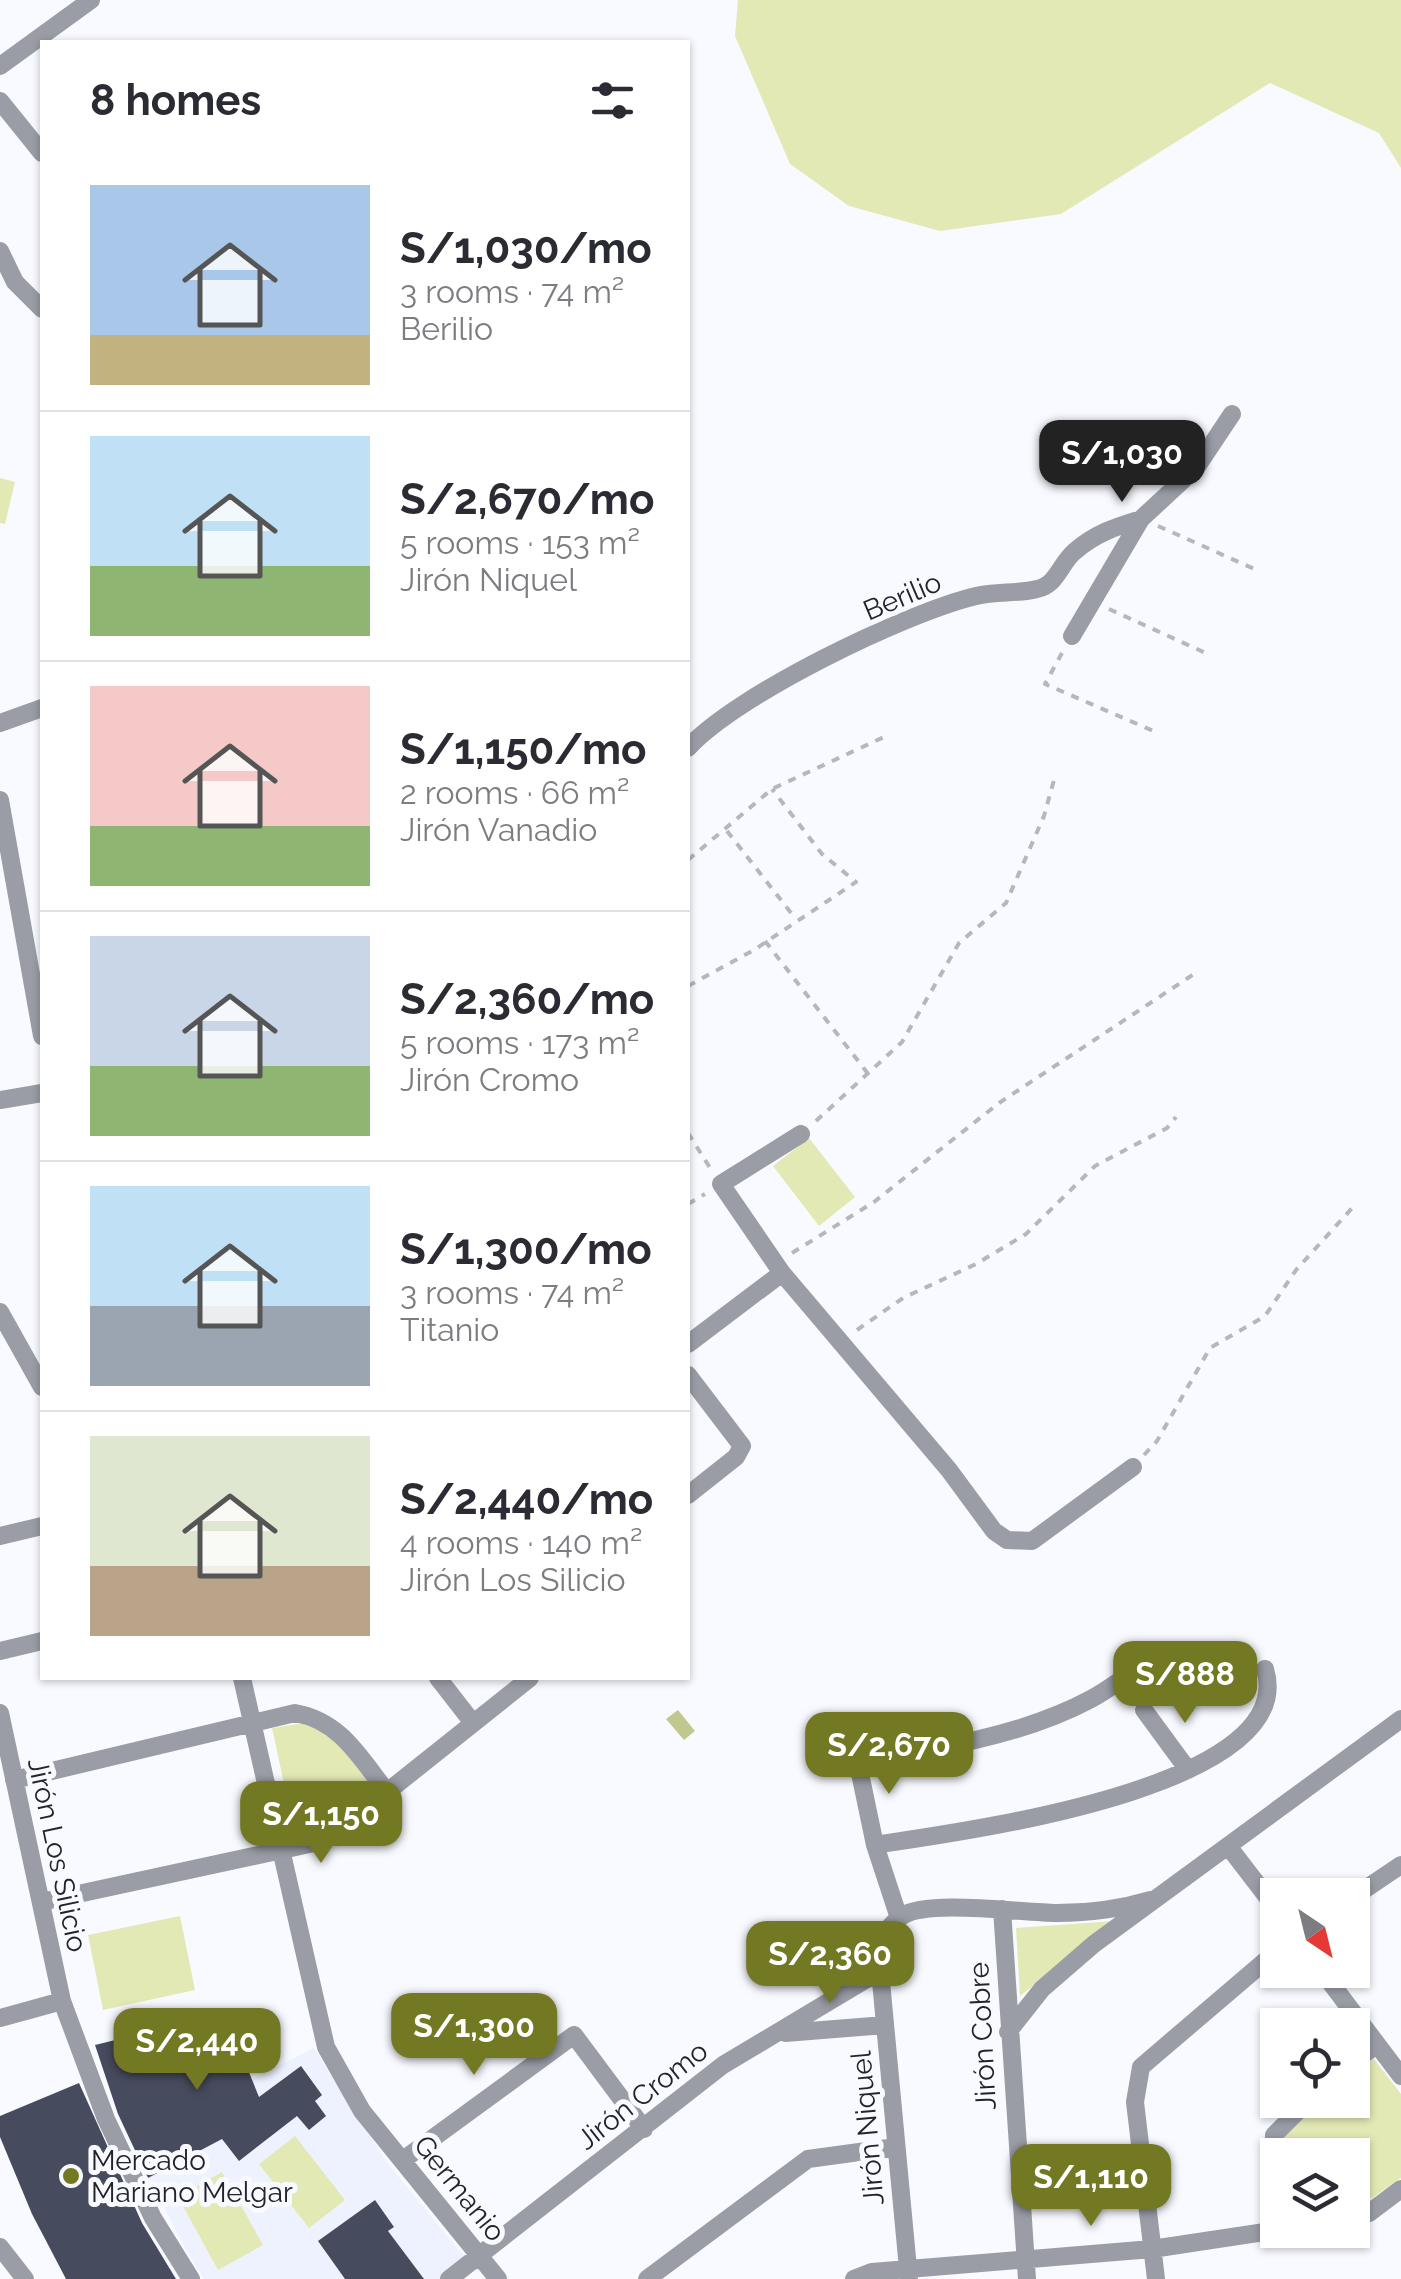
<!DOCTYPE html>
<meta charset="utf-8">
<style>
body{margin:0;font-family:Raleway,sans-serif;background:#f2f2f3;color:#2b2b33;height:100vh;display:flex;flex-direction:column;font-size:38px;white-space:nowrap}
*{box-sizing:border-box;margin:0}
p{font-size:32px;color:#7c7c81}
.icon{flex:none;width:55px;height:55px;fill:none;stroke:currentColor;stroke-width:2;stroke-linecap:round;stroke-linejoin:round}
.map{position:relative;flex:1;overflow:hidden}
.panel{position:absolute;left:40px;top:40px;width:650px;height:1640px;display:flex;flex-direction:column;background:#fff;border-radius:0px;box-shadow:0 2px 8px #0004}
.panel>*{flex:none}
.needle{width:65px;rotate:145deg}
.buttons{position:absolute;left:1260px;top:1878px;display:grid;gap:20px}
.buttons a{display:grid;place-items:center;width:110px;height:110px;border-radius:0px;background:#fff;box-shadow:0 2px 8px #0004;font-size:50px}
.price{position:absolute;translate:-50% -85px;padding:0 22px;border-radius:20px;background:#727922;color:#fff;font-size:32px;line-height:65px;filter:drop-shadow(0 2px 5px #0008)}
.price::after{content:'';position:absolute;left:50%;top:60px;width:30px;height:22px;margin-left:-15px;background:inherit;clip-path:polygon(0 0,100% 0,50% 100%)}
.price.selected{background:#222;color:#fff}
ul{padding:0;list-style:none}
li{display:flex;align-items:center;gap:30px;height:250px;padding:0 50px}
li+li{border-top:2px solid #e1e1e2}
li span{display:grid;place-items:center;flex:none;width:280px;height:200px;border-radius:0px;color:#555}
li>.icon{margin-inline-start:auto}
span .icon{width:120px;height:120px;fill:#fffc;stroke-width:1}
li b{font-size:42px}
h2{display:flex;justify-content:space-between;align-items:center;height:120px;padding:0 50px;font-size:42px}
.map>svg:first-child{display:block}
</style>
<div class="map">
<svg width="1401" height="2279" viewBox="0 0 1401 2279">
<rect width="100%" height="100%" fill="#f9faff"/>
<path fill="#eef1fe" d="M314 2048 385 2160 468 2261 445 2279H204L185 2248 130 2141Z"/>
<path fill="#e3e9b5" d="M738 0H1401V168L1379 133 1270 83 1061 214 940 231 849 206 790 164 735 36Z
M0 478 15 482 5 524 0 523Z
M809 1138 855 1197 819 1226 773 1166Z
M310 1722 325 1727 388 1798 314 1843 296 1839 272 1728Z
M180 1916 195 1990 103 2010 88 1935Z
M1114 1921 1020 1996 1016 1928Z
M1374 2059 1401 2094V2178L1353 2211 1352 2155H1278C1286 2116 1315 2100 1352 2100L1353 2076Z
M295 2136 345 2200 309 2228 259 2164Z
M222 2172 263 2245 218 2270 178 2197Z"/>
<path fill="#c1c88e" d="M678 1710 695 1731 684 1740 666 1719Z"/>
<path fill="#474b5e" d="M225 2013 259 2097 301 2066 322 2095 315 2101 326 2116 309 2130 297 2116 239 2161 222 2139 148 2178 118 2114 95 2045Z
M79 2083 142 2223 176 2279H66L32 2214 0 2137V2116Z
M375 2200 394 2227 388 2231 424 2279H345L318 2241Z"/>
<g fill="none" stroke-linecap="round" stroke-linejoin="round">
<path stroke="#b6b7bd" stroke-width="4" stroke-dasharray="8 8" stroke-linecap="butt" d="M1158 526 1259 571
M1109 609 1210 655
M1062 653 1045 684 1158 733
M727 831 795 918
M688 860 772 789 884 737
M765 941 869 1075
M688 986 754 950 856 882 822 854 772 789
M816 1121 902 1042 959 943 1006 903 1044 816 1054 780
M688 1133 712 1171
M688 1204 705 1194
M792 1253 874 1202 999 1103 1194 974
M857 1330 903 1298 976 1264 1026 1234 1095 1166 1167 1128 1176 1117
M1144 1455 1157 1441 1210 1348 1265 1316 1296 1270 1353 1207
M1176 1657 1246 1666"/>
<path stroke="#9a9ca6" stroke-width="18" d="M0 66 91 0
M0 101 42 153
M0 251 15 282 42 309
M1072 636 1141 519 1196 468 1232 414
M0 723 42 708
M688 748C736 695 905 613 976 596 996 591 1018 594 1037 589 1057 585 1060 564 1074 552 1094 534 1115 527 1141 519
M0 800 42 1036
M0 1100 42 1093
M801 1134 721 1184 782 1273 949 1470 994 1531 1007 1540 1032 1541 1133 1467
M0 1312 42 1387
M688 1344 782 1273
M688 1375 742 1446 736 1457 688 1495
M0 1536 42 1526
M0 1651 42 1641
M242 1678 326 2047 362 2111 498 2279
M438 1678 473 1723
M1144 1710 1188 1770
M0 1713 62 2001 106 2119 153 2218 191 2279
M14 1780 295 1713C341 1721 360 1758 387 1792
M875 1845C950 1833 1301 1790 1265 1669
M1228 1846 1278 1911
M1352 1898 1401 1865
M41 1902 314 1843 387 1792 530 1678
M1002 1909 1027 2279
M899 1918 875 1845 857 1759C935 1750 1022 1736 1091 1699 1114 1687 1134 1669 1156 1656
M1321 1970 1401 2076
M0 2018 62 2001
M1008 2032 1042 1989 1094 1944 1401 1719
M785 2033 885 2025
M1352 2064 1377 2044
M403 2160 574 2035 644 2129
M1352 2219 1369 2213 1401 2189
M1274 2230V2135L1309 2100
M0 2247 25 2279
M449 2279 723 2065 880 1971
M647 2279 808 2159 896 2147
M854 2279 872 2272 1152 2249 1278 2230
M909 2279 880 1971C880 1950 881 1929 902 1916 929 1899 1022 1913 1057 1913 1089 1913 1120 1909 1150 1900
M1156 2279 1135 2102 1141 2067 1278 1950"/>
</g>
<circle fill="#727922" stroke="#f9faff" stroke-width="4" cx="71" cy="2176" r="10"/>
<g text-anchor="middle" stroke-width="10" stroke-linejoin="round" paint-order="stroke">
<g font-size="28" fill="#22242c" stroke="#f9faff">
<text transform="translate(902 596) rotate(-23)" y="10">Berilio</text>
<text transform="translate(58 1855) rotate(78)" y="10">Jirón Los Silicio</text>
<text transform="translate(982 2036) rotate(-93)" y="10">Jirón Cobre</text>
<text transform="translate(642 2095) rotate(-38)" y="10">Jirón Cromo</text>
<text transform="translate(867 2128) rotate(-95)" y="10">Jirón Niquel</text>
<text transform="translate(460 2188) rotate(51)" y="10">Germanio</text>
</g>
<g font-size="28" fill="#22242c" stroke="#f9faff" text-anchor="start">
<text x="91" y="2170">Mercado<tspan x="91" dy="32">Mariano Melgar</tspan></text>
</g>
</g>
</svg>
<div class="buttons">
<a><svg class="needle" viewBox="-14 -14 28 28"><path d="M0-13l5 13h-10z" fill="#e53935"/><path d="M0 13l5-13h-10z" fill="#7c7c81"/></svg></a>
<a><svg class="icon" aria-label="locate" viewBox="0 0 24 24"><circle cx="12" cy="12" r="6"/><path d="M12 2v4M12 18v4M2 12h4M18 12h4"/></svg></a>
<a><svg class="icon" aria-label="layers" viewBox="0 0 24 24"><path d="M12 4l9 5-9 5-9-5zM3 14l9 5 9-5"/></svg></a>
</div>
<b class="price selected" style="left:1122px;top:505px">S/1,030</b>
<b class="price" style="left:1185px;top:1726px">S/888</b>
<b class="price" style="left:889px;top:1797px">S/2,670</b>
<b class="price" style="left:321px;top:1866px">S/1,150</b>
<b class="price" style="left:830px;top:2006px">S/2,360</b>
<b class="price" style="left:474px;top:2078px">S/1,300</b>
<b class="price" style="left:197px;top:2093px">S/2,440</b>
<b class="price" style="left:1091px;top:2229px">S/1,110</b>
<section class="panel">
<h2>8 homes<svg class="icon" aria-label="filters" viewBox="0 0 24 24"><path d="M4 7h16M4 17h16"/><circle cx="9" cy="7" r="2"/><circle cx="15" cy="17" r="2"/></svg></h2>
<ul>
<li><span style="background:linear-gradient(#a9c7e8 75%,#c2b280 0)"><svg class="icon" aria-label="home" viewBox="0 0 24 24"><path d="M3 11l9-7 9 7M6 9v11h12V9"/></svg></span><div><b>S/1,030/mo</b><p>3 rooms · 74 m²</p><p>Berilio</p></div></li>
<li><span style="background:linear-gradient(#bfe0f5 65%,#8fb573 0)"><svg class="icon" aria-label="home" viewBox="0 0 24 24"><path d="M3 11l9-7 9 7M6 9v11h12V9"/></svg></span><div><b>S/2,670/mo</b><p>5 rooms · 153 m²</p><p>Jirón Niquel</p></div></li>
<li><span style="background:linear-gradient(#f6c9c9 70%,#8fb573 0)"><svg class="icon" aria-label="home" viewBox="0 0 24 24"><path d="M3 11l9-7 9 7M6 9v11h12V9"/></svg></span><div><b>S/1,150/mo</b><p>2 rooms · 66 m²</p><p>Jirón Vanadio</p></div></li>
<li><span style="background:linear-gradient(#c9d6e8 65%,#8fb573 0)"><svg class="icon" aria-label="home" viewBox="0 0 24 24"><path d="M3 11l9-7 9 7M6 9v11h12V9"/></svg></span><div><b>S/2,360/mo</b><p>5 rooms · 173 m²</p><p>Jirón Cromo</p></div></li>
<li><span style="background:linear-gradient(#bfe0f5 60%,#9aa5b1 0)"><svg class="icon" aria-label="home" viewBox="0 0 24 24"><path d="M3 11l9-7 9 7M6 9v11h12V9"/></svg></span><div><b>S/1,300/mo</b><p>3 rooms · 74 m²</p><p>Titanio</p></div></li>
<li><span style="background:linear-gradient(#dfe7d0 65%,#b9a48a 0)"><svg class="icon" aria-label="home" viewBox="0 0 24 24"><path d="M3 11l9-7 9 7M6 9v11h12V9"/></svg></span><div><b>S/2,440/mo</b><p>4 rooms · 140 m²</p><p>Jirón Los Silicio</p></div></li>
</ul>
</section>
</div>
